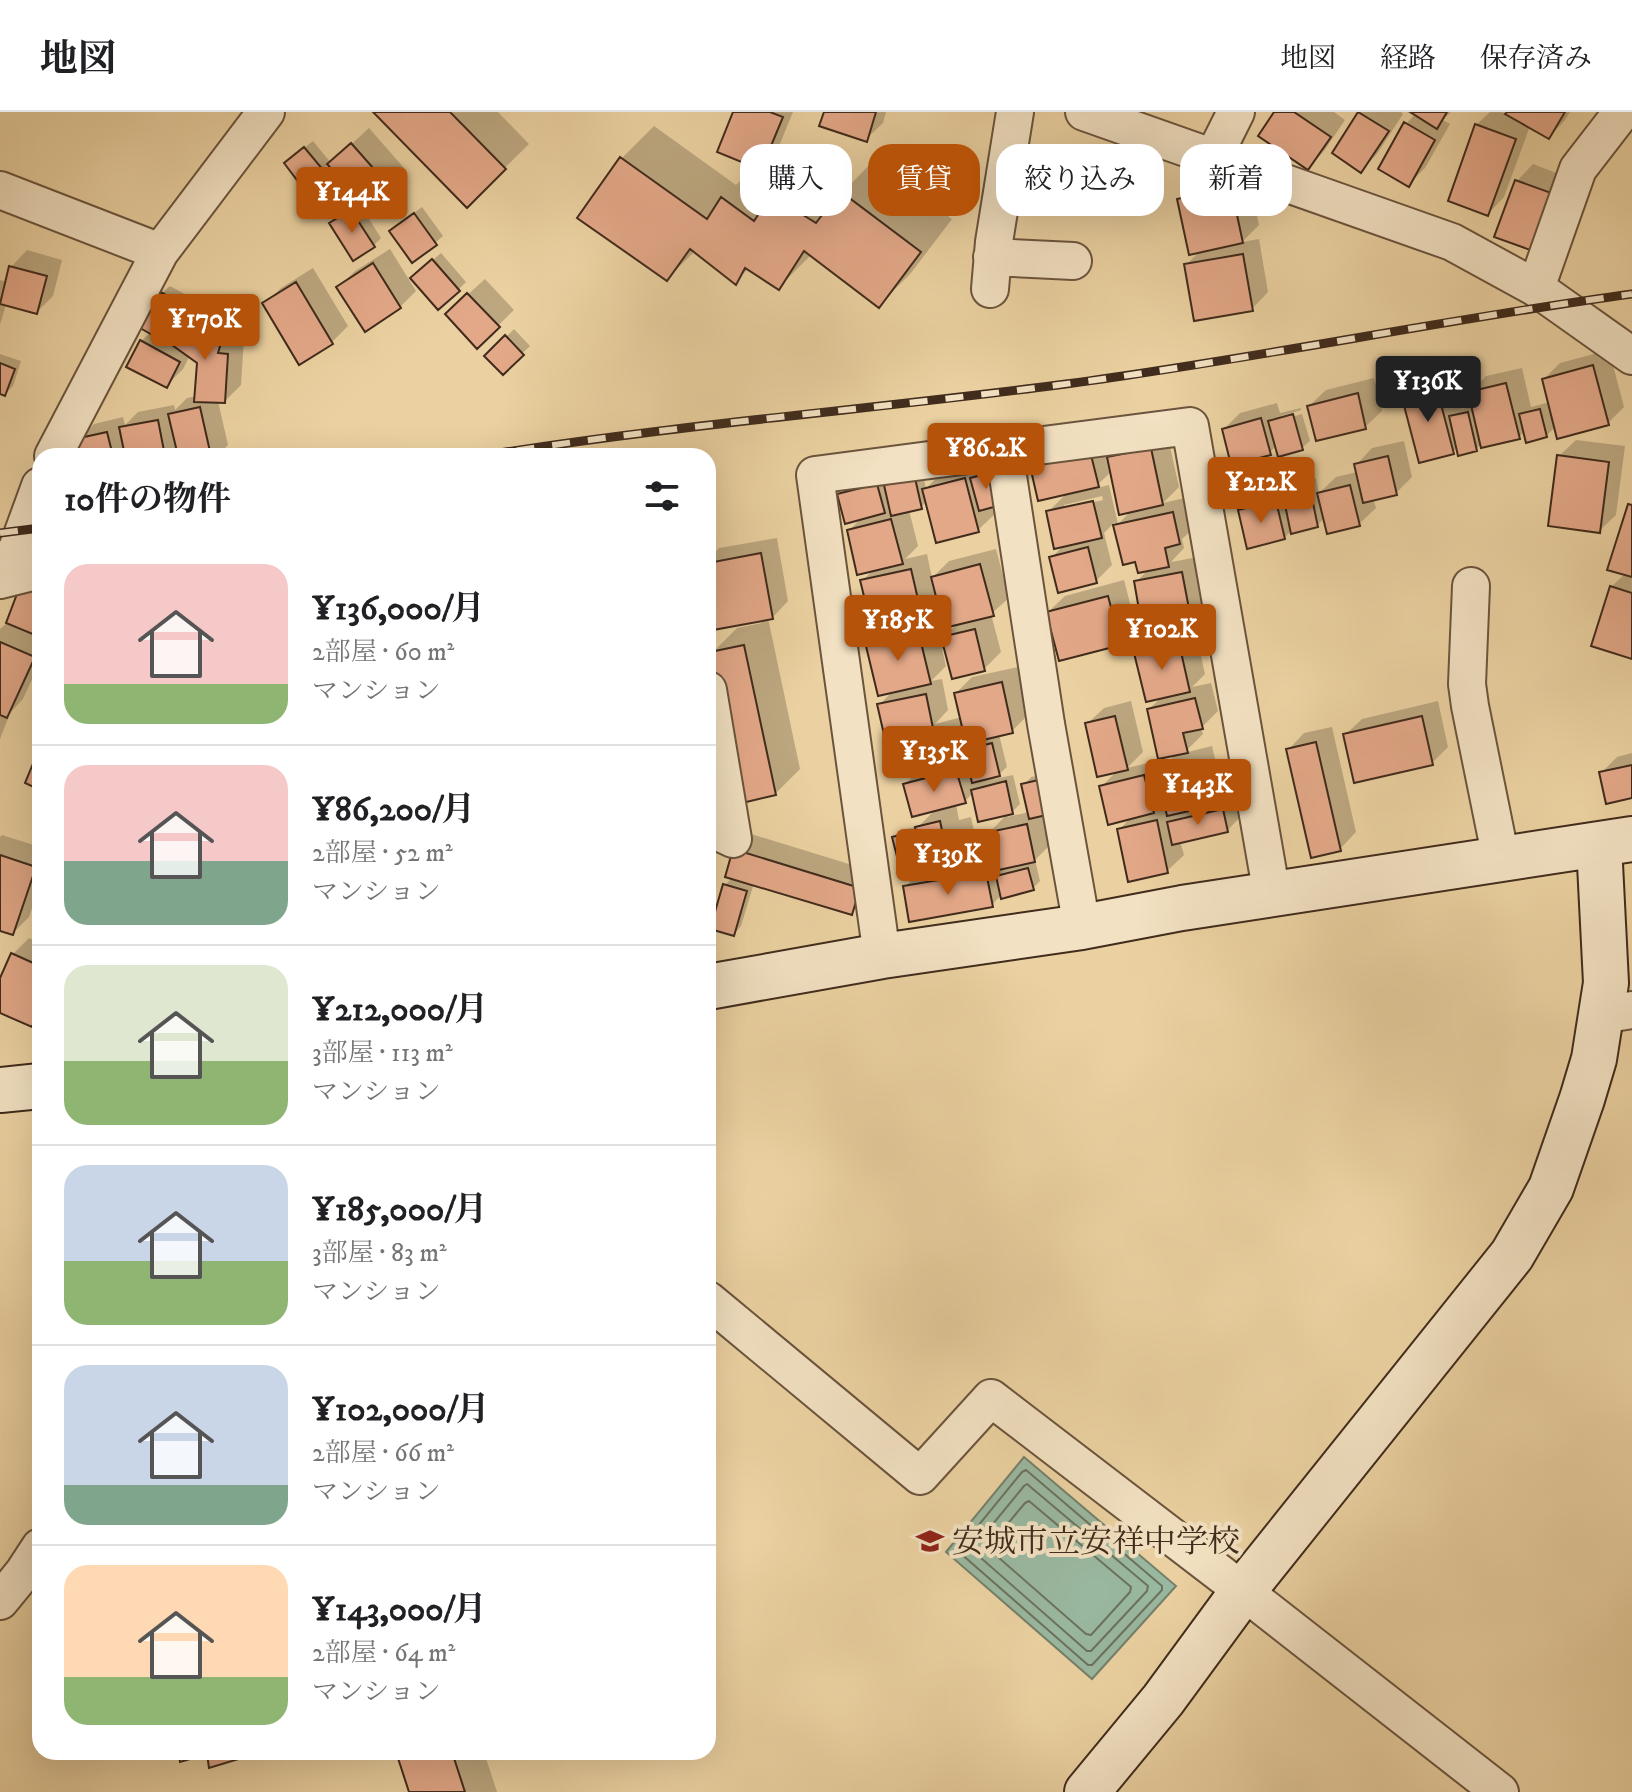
<!DOCTYPE html>
<html lang="ja">
<meta charset="utf-8">
<style>
body{margin:0;font-family:"IM FELL DW Pica","Noto Serif JP",serif;background:#f6f6f6;color:#202124;height:100vh;display:flex;flex-direction:column;font-size:30px;white-space:nowrap}
*{box-sizing:border-box;margin:0}
p{font-size:26px;color:#757577}
.icon{flex:none;width:44px;height:44px;fill:none;stroke:currentColor;stroke-width:2;stroke-linecap:round;stroke-linejoin:round}
.map{position:relative;flex:1;overflow:hidden}
.drawer{position:absolute;left:32px;top:336px;width:684px;height:1312px;display:flex;flex-direction:column;background:#fff;border-radius:24px;box-shadow:0 8px 32px #0002}
.drawer>*{flex:none}
.guide{position:absolute;left:740px;top:32px;width:760px;height:72px;display:flex;gap:16px}
.price{position:absolute;translate:-50% -68px;padding:0 18px;border-radius:8px;background:#b45309;color:#fff;font-size:26px;line-height:52px;filter:drop-shadow(0 2px 4px #0008)}
.price::after{content:'';position:absolute;left:50%;top:48px;width:24px;height:18px;margin-left:-12px;background:inherit;clip-path:polygon(0 0,100% 0,50% 100%)}
.price.current{background:#222;color:#fff}
ul{padding:0;list-style:none}
li{display:flex;align-items:center;gap:24px;height:200px;padding:0 32px}
li+li{border-top:2px solid #e0e0e0}
li span{display:grid;place-items:center;flex:none;width:224px;height:160px;border-radius:24px;color:#555}
li>.icon{margin-inline-start:auto}
span .icon{width:96px;height:96px;fill:#fffc;stroke-width:1}
li b{font-size:34px}
h2{display:flex;justify-content:space-between;align-items:center;height:96px;padding:0 32px;font-size:34px}
.chip{padding:0 28px;border-radius:24px;background:#fff;box-shadow:0 8px 32px #0002;font-size:28px;line-height:72px}
.chip.current{background:#b45309;color:#fff}
header{display:flex;align-items:center;gap:48px;box-sizing:border-box;height:112px;padding:0 40px;background:#fff;border-bottom:2px solid #e0e0e0}
header strong{font-size:38px}
nav{display:flex;gap:44px;margin-inline-start:auto;font-size:28px}
.map>svg:first-child{display:block}
</style>
<header>
<strong>地図</strong>
<nav><a>地図</a><a>経路</a><a>保存済み</a></nav>
</header>
<div class="map">
<svg width="1632" height="1680" viewBox="0 0 1632 1680">
<rect width="100%" height="100%" fill="#ebd1a1"/>
<filter id="stains"><feTurbulence type="fractalNoise" baseFrequency=".0025" numOctaves="4"/><feColorMatrix values="0 0 0 0 .2 0 0 0 0 .09 0 0 0 0 .02 0 0 0 .5 -.17"/></filter>
<radialGradient id="worn" r=".72"><stop offset=".6" stop-color="#630" stop-opacity="0"/><stop offset="1" stop-color="#630" stop-opacity=".3"/></radialGradient>
<path fill="#99b8a0" stroke="#75806b" stroke-width="2" d="M1024 1345 1176 1474 1092 1567 946 1440Z"/>
<path fill="#0003" fill-rule="evenodd" d="M376 0H498L529 32 467 93Z
M736 0H793L777 39 759 57 783 74 805 52 846 77 874 48 952 107 911 161 879 193 812 142 779 175 749 156 735 170 695 139 667 167 621 47 654 14 736 73 756 53Z
M826 0H886L883 11 866 27Z
M1276 0H1334L1345 8 1324 39 1308 56Z
M1360 0H1401L1403 2 1377 42 1361 58 1334 41Z
M1414 0H1451L1443 8 1450 12 1425 56 1409 72 1406 12 1416 1Z
M1490 0H1501L1508 2 1509 0H1570L1565 8 1549 25 1530 14 1504 85 1488 102 1476 13Z
M369 16 404 56 387 72 329 51 322 58 294 44 313 29 331 51Z
M1533 52 1572 67 1552 122 1517 69Z
M1247 59 1259 113 1242 130 1259 127 1268 180 1252 197 1186 153 1201 138 1179 87 1196 71Z
M359 91 381 126 374 133 332 111 339 104Z
M422 95 443 124 435 131 399 112Z
M390 137 416 179 400 195 338 176 355 159Z
M27 138 62 148 53 184 37 200 6 192 0 213V168L7 170 11 155Z
M441 141 466 170 458 178 420 159Z
M313 156 348 214 332 230 265 192 281 176Z
M485 167 514 198 477 234 464 186Z
M170 174 190 185 170 220 180 225 191 207 207 191 238 211 232 226H244L241 273 225 289H218L228 333 217 344H81L78 328 94 312 123 305 125 313 138 300 174 293 175 298 187 286 197 284 199 250 190 243 183 257 167 273 141 229 151 220 162 181Z
M514 217 530 234 503 260 487 244Z
M1609 238 1624 295 1608 311 1556 314 1546 324 1525 319 1519 325 1482 331 1476 337 1458 334 1453 340 1403 283 1420 266 1452 258 1462 297 1473 294 1470 281 1486 264 1522 256 1531 295 1550 290 1544 267 1560 251Z
M0 242 21 249 13 274 5 282 0 280Z
M1374 266 1382 299 1365 315 1309 294 1326 278Z
M1277 291 1280 301 1301 296V298L1281 304V308L1302 302 1310 329 1302 336 1277 333 1269 341 1224 317 1240 301Z
M1167 321 1179 375 1163 391 1189 385 1196 414 1182 427 1184 436 1171 450 1198 445 1209 505 1195 518 1205 562 1192 575 1211 571 1218 599 1201 616 1203 622 1184 641 1212 634 1222 676 1210 689 1239 682 1243 702 1227 719 1180 729 1184 743 1167 759 1119 718 1131 705 1101 675 1117 659 1087 612 1104 596 1131 589 1143 640 1127 656 1160 648 1162 656 1177 641 1149 597 1163 584 1136 542 1147 531 1136 470 1149 457 1137 447 1124 450 1115 410 1104 421 1112 453 1096 469 1051 446 1064 433 1048 400 1068 380 1032 355 1048 338 1106 324 1111 344 1125 329ZM1112 359 1132 398 1118 412 1109 373 1093 377ZM1102 384 1103 388 1064 397V393ZM1165 687 1167 694 1156 697Z
M1576 328 1625 334 1616 403 1599 419 1559 344Z
M1404 329 1412 365 1396 381 1373 386 1376 396 1359 412 1325 405 1317 414 1293 417 1284 426 1240 398 1256 382 1287 375 1292 371 1316 366 1319 381 1336 365 1357 360 1356 353 1372 336Z
M1000 354 992 393 995 402 978 418 927 389 921 395 909 398 918 434 905 447 927 442 932 466 949 449 996 437 1009 486 991 502 1001 540 984 557 946 536 942 537 946 554 931 569 942 567 948 598 935 612 962 605 956 581 972 565 1018 555 1028 603 1012 619 999 622 1007 655 994 667 1013 663 1020 692 1007 705 1030 700 1024 673 1031 665 1051 661V732L1035 748 1040 769 1033 776 1002 782 992 793 905 775 921 758 993 746 988 722 1008 701 973 681 965 689 956 692 959 708 971 705 976 729 960 746 925 748 919 754 894 725 902 718 919 714 936 697 905 672 922 656 899 632 913 618 879 593 894 578 867 531 881 517 862 469 875 456 849 419 862 405 839 383 847 375 884 366 886 373 894 366 922 359 926 376 941 362ZM939 490 958 511 940 529 934 503 923 506Z
M1632 391V545L1611 475 1626 461 1630 393Z
M777 426 788 489 772 506H768L800 657 775 682 712 541 737 516 762 511 761 508 708 481V447L719 436Z
M1124 468 1136 515 1120 531 1048 500 1065 484Z
M40 471V515L34 521 40 524V550L23 587 10 601 0 627V517L8 510 22 475Z
M1438 589 1448 635 1432 651 1345 623 1362 607Z
M1332 615 1356 720 1340 737 1288 638 1304 621Z
M1632 641V684L1601 661 1617 645Z
M708 705 719 739 708 750Z
M751 722 875 760 867 785 851 801 754 771 741 814 734 822 725 773 733 765 735 738Z
M2 723 40 735V772L29 805 13 821 0 817V725Z
M29 826 40 831V904L31 913 0 899V871L13 842Z
M398 1640H484L497 1680H411Z"/>
<g fill="none" stroke-linecap="round" stroke-linejoin="round">
<path stroke="#6c725e" stroke-width="2" d="M1026 1358 1162 1474V1478L1092 1553H1088L959 1440 960 1436 1022 1360Z
M1027 1372 1148 1474 1147 1479 1091 1539H1087L973 1439 974 1435 1024 1374Z
M1029 1389 1131 1475 1130 1480 1091 1523 1086 1522 990 1438V1433L1025 1391Z"/>
</g>
<path fill="#e3a888" stroke="#402b1c" stroke-width="2" d="M373 0H450L506 57 467 96Z
M733 0H770L783 5 761 58 717 40Z
M824 0H876L867 30 819 14Z
M1274 0H1294L1331 25 1308 58 1258 24Z
M1358 0 1389 19 1361 61 1332 41Z
M1410 0H1447L1437 17Z
M1507 0H1565L1549 27 1505 2Z
M1404 10 1435 28 1409 75 1378 57Z
M1475 12 1516 27 1488 104 1448 89Z
M351 31 389 74 365 95 327 52Z
M304 35 324 59 303 76 284 51Z
M620 45 707 107 721 85 754 109 771 83 816 111 840 79 921 140 879 196 804 139 779 178 745 156 736 173 690 137 667 169 577 106Z
M1515 68 1557 83 1536 140 1494 125Z
M1231 75 1243 131 1189 143 1177 87Z
M351 98 375 135 353 149 329 111Z
M414 101 437 133 412 151 389 119Z
M1243 142 1253 199 1194 209 1184 152Z
M432 147 460 179 438 198 410 166Z
M373 151 401 196 365 220 336 175Z
M9 154 47 164 37 202 0 192Z
M296 170 333 232 299 253 262 191Z
M161 180 184 193 163 229 140 216Z
M467 181 500 215 477 237 445 202Z
M189 206 222 228 218 241 228 242 225 291 194 290 197 251 172 233Z
M505 223 524 243 503 263 484 244Z
M140 228 180 250 167 276 126 255Z
M0 251 15 257 5 284 0 282Z
M1593 253 1609 313 1557 327 1542 267Z
M1506 271 1520 327 1481 336 1468 280Z
M1436 273 1454 342 1419 351 1401 282Z
M1358 281 1366 317 1316 329 1307 294Z
M200 295 211 344H178L168 302Z
M1540 297 1547 325 1526 331 1519 302Z
M1468 300 1477 339 1458 344 1449 304Z
M1293 302 1303 338 1278 345 1268 309Z
M1261 306 1271 343 1231 353 1222 317Z
M158 308 165 344H125L119 315Z
M107 320 113 344H79L75 327Z
M1151 336 1163 393 1119 403 1107 345Z
M1090 339 1099 375 1038 389 1030 354Z
M1557 343 1609 350 1600 421 1548 414Z
M1388 344 1397 383 1363 391 1354 352Z
M993 360 1001 393 979 399 970 366Z
M915 366 922 397 891 404 884 373Z
M965 366 979 420 936 431 922 377Z
M877 372 885 401 845 412 837 382Z
M1309 372 1318 415 1291 422 1282 378Z
M1350 373 1360 414 1327 422 1317 381Z
M1093 389 1102 426 1054 437 1046 399Z
M1276 389 1285 427 1247 437 1238 398Z
M1628 392 1632 393V465L1607 458Z
M1173 400 1180 432 1165 436 1169 455 1138 461 1135 450 1123 453 1113 413Z
M891 407 903 452 857 463 847 418Z
M1088 435 1097 471 1058 481 1049 445Z
M761 441 773 507 713 518 708 493V451Z
M980 452 994 504 944 516 931 465Z
M911 457 923 509 873 521 860 468Z
M1182 460 1194 523 1145 532 1134 469Z
M20 474 40 482V510L35 523 6 511Z
M1610 474 1632 481V547L1591 534Z
M1108 484 1121 533 1059 549 1046 500Z
M975 517 985 559 952 567 941 525Z
M918 518 931 572 878 584 865 530Z
M0 530 35 545 7 606 0 603Z
M1179 531 1190 580 1146 590 1134 541Z
M744 533 776 683 742 691 710 540Z
M1002 570 1013 621 966 632 954 581Z
M926 582 933 616 885 627 877 592Z
M1195 586 1203 617 1183 621 1188 641 1158 647 1147 597Z
M1115 604 1128 658 1097 665 1085 611Z
M1422 604 1433 653 1354 671 1343 622Z
M951 619 958 650 904 662 897 632Z
M1316 630 1341 739 1311 746 1286 637Z
M992 631 1000 664 972 671 965 638Z
M37 642 40 643V678L25 671Z
M1196 649 1207 695 1167 704 1157 659Z
M1632 653V686L1606 692 1599 660Z
M956 658 966 691 912 705 903 672Z
M1144 663 1154 701 1108 713 1099 674Z
M1043 667 1051 702 1029 707 1021 672Z
M1006 669 1013 702 978 710 971 678Z
M1223 697 1228 720 1172 733 1167 710Z
M1157 708 1168 761 1128 770 1117 717Z
M940 709 943 723 955 720 961 747 924 755 915 715Z
M1027 712 1035 750 994 759 985 721Z
M912 720 920 756 901 760 892 725Z
M733 737 860 776 852 803 725 765Z
M0 743 36 755 13 823 0 819Z
M1028 756 1034 778 1001 787 996 764Z
M986 760 993 795 909 810 903 774Z
M723 772 747 779 734 824 710 817Z
M11 841 40 854V897L32 915 0 901V866Z
M178 1640H262L209 1656 207 1642 180 1650Z
M396 1640H452L465 1680H409Z"/>
<g fill="none" stroke-linecap="round" stroke-linejoin="round">
<g stroke="#6b543d" stroke-width="40">
<path id="street" d="M1084 0 1452 130 1536 176 1632 244
M1213 46 1236 0
M0 78 160 140
M992 145 1073 149
M1536 176 1578 57 1622 0
M990 177 994 130 1015 0
M1004 338 1046 612 1082 815
M53 344 160 140 266 0
M0 461 17 437 40 374
M0 468 40 458
M1471 474 1467 572 1470 594 1501 747
M708 578 733 727 708 715
M882 844 815 363 1190 314 1272 783
M1601 903 1632 898
M708 1188 920 1364 991 1286 1243 1479 1500 1680
M0 1489 23 1461 40 1435"/>
</g>
<g stroke="#402b1c" stroke-width="48">
<path id="secondary" d="M708 875 882 844 1082 815 1182 796 1632 727
M0 978 40 974
M1087 1680 1163 1588 1243 1479 1512 1143 1551 1076 1582 987 1594 947 1606 871 1599 732"/>
</g>
<use href="#street" stroke="#f2e1c2" stroke-width="36"/>
<use href="#secondary" stroke="#f2e1c2" stroke-width="44"/>
<g stroke="#402b1c" stroke-width="9">
<path id="rail" d="M481 344C672 313 866 298 1058 273 1250 248 1440 208 1632 182
M0 421 40 416"/>
</g>
<use href="#rail" stroke="#f2e1c2" stroke-width="6" stroke-dasharray="18" stroke-linecap="butt"/>
</g>
<defs>
<g id="school-bare" transform="scale(2.16)"><path d="M0-5L7-2L0 1L-7-2ZM-4 1L0 2.5L4 1V4Q0 6-4 4Z" fill="#8f2418" stroke="#f2e1c2" stroke-width="2.5" paint-order="stroke"/></g>
</defs>
<g fill-rule="evenodd">
<use href="#school-bare" x="930" y="1429"/>
</g>
<g text-anchor="middle" stroke-width="8" stroke-linejoin="round" paint-order="stroke">
<g font-size="32" fill="#402b1c" stroke="#f2e1c2" text-anchor="start">
<text x="952" y="1440">安城市立安祥中学校</text>
</g>
</g>
<rect width="100%" height="100%" filter="url(#stains)"/>
<rect width="100%" height="100%" fill="url(#worn)"/>
</svg>
<b class="price" style="left:352px;top:123px">¥144K</b>
<b class="price" style="left:205px;top:250px">¥170K</b>
<b class="price current" style="left:1428px;top:312px">¥136K</b>
<b class="price" style="left:986px;top:379px">¥86.2K</b>
<b class="price" style="left:1261px;top:413px">¥212K</b>
<b class="price" style="left:898px;top:551px">¥185K</b>
<b class="price" style="left:1162px;top:560px">¥102K</b>
<b class="price" style="left:934px;top:682px">¥135K</b>
<b class="price" style="left:1198px;top:715px">¥143K</b>
<b class="price" style="left:948px;top:785px">¥139K</b>
<div class="guide">
<a class="chip">購入</a>
<a class="chip current">賃貸</a>
<a class="chip">絞り込み</a>
<a class="chip">新着</a>
</div>
<section class="drawer">
<h2>10件の物件<svg class="icon" aria-label="filters" viewBox="0 0 24 24"><path d="M4 7h16M4 17h16"/><circle cx="9" cy="7" r="2"/><circle cx="15" cy="17" r="2"/></svg></h2>
<ul>
<li><span style="background:linear-gradient(#f6c9c9 75%,#8fb573 0)"><svg class="icon" aria-label="home" viewBox="0 0 24 24"><path d="M3 11l9-7 9 7M6 9v11h12V9"/></svg></span><div><b>¥136,000/月</b><p>2部屋 · 60 m²</p><p>マンション</p></div></li>
<li><span style="background:linear-gradient(#f6c9c9 60%,#7fa58c 0)"><svg class="icon" aria-label="home" viewBox="0 0 24 24"><path d="M3 11l9-7 9 7M6 9v11h12V9"/></svg></span><div><b>¥86,200/月</b><p>2部屋 · 52 m²</p><p>マンション</p></div></li>
<li><span style="background:linear-gradient(#dfe7d0 60%,#8fb573 0)"><svg class="icon" aria-label="home" viewBox="0 0 24 24"><path d="M3 11l9-7 9 7M6 9v11h12V9"/></svg></span><div><b>¥212,000/月</b><p>3部屋 · 113 m²</p><p>マンション</p></div></li>
<li><span style="background:linear-gradient(#c9d6e8 60%,#8fb573 0)"><svg class="icon" aria-label="home" viewBox="0 0 24 24"><path d="M3 11l9-7 9 7M6 9v11h12V9"/></svg></span><div><b>¥185,000/月</b><p>3部屋 · 83 m²</p><p>マンション</p></div></li>
<li><span style="background:linear-gradient(#c9d6e8 75%,#7fa58c 0)"><svg class="icon" aria-label="home" viewBox="0 0 24 24"><path d="M3 11l9-7 9 7M6 9v11h12V9"/></svg></span><div><b>¥102,000/月</b><p>2部屋 · 66 m²</p><p>マンション</p></div></li>
<li><span style="background:linear-gradient(#ffd9b3 70%,#8fb573 0)"><svg class="icon" aria-label="home" viewBox="0 0 24 24"><path d="M3 11l9-7 9 7M6 9v11h12V9"/></svg></span><div><b>¥143,000/月</b><p>2部屋 · 64 m²</p><p>マンション</p></div></li>
</ul>
</section>
</div>
